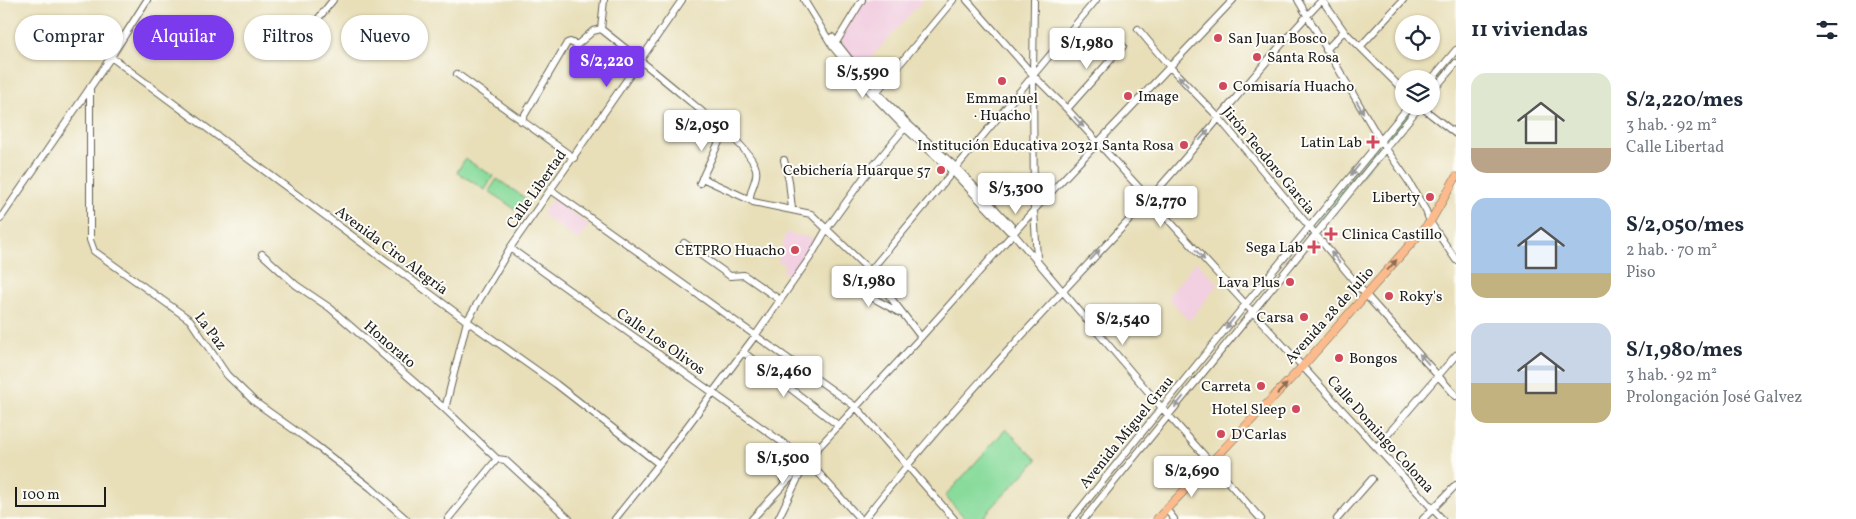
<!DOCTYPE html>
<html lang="es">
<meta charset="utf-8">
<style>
body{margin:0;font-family:Vollkorn,serif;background:#f2f2f3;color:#1f2937;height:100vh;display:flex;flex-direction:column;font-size:19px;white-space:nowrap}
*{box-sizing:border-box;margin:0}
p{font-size:16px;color:#747a83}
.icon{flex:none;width:28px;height:28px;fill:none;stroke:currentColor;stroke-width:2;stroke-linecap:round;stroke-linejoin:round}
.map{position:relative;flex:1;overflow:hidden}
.panel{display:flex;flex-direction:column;background:#fff;width:400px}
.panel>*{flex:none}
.guide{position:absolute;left:15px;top:15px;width:475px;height:45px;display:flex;gap:10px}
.buttons{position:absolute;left:1395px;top:15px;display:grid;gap:10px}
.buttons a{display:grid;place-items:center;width:45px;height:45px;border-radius:50%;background:#fff;box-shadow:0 1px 4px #0004;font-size:25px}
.scale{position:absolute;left:15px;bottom:12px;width:91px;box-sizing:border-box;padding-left:5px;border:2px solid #1c1c1c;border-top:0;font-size:14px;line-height:18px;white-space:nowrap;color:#1c1c1c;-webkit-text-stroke:4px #fdfcf7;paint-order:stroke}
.price{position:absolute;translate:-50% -42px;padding:0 11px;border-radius:5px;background:#fff;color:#222;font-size:16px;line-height:32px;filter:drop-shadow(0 1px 2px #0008)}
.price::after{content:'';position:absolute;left:50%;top:30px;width:15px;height:11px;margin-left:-8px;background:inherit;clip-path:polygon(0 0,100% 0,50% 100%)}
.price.selected{background:#7c3aed;color:#fff}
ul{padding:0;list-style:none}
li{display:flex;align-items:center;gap:15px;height:125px;padding:0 15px}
li span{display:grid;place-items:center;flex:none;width:140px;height:100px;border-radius:15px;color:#555}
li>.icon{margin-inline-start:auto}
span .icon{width:60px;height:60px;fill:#fffc;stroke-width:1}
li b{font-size:21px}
h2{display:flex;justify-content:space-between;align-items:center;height:60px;padding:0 15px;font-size:21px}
.tag{padding:0 18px;border-radius:22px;background:#fff;box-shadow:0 1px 4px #0004;font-size:18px;line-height:45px}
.tag.selected{background:#7c3aed;color:#fff}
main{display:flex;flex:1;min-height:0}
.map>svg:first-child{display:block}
</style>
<main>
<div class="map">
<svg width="1456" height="519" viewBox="0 0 1456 519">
<rect width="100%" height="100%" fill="#fdfcf7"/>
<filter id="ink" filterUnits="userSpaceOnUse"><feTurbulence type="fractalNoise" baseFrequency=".02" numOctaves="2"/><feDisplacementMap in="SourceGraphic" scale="10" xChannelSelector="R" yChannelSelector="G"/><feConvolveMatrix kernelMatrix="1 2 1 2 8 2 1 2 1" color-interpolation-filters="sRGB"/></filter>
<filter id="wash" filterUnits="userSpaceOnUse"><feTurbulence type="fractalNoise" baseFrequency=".0096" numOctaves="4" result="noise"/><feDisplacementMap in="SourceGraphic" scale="20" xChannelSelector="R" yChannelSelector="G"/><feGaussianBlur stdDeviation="1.12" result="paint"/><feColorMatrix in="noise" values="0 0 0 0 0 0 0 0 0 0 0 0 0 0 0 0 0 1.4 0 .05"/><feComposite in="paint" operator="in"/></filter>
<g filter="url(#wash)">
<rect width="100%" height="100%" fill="#e8dfb9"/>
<path fill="#f2cfe1" d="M864 0H923L860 70 839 40Z
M553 199 589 225 578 240 541 214Z
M786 233 817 239 792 275 782 272 785 264 778 262Z
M1196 261 1218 284 1189 321 1168 297Z"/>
<path fill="#89db9c" stroke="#527c5c" d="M1412 106 1416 108 1386 145 1382 140Z
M1378 144 1382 150 1317 231 1312 226Z
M465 159 493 176 485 190 457 172Z
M497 179 525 198 516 210 489 191Z
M1006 429 1037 460 981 519H966L945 496Z"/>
</g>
<g filter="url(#ink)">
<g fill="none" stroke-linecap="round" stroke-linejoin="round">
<g stroke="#636053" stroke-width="8">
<path id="minor" d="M804 0 833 47 873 95 905 128 954 173 1009 231 1013 233 1162 408 1261 519
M967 0 1033 75 1067 109 1442 519
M1034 0 1033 75 1034 210 1037 258
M1298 0 1380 140 1409 182 1426 211 1430 222 1456 260
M1322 0 1344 31 1404 91
M601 29C634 55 667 82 699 109 717 124 746 145 755 166 760 177 749 189 750 200L753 202 811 214 870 271 921 337
M601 29 604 0
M1138 29 1170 67 1219 118 1366 295 1456 396
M832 37 866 80
M834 46 862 0
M1360 47 1403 0
M295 48 333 0
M1326 50 1344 31
M111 57 467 321 556 384 659 464
M457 74 574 158
M1431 80 1456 50
M90 87V240L94 251 190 320 227 375 255 402 314 444 371 488 406 519
M874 89 908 124 957 168 1012 227 1013 233
M1431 93 1456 63
M874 95 953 0
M1420 106 1456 134
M1067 109 1123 46
M521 121 567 43 570 42 577 45 593 31 601 29
M784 160 789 181 792 209
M702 178 750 200
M700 183 724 131
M551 190 856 407 954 519
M0 219 111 57 147 0
M684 243 730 276 744 275 780 300
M510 248 807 460 860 519
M262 254 296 285 330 308 445 409 497 459
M870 271 1096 0
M846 283 900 313
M743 352 839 426
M445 409 467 321 510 248 682 0
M1377 447 1456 355
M497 459 505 460 569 519
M783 479 793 468 802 463
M1166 509 1174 519
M448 519 497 459
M615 519 659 464 755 336 811 256 826 230 864 177 908 124
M752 519 921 337 1034 210 1233 0
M778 519 804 466
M864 519C952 407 1051 304 1148 200 1208 135 1261 63 1322 0
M1072 519 1245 305 1409 106
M1084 519 1420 106
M1337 519 1372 479
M1423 519 1456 485"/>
</g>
<g stroke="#636053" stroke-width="9">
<path id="major" d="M1157 519 1302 367 1430 222 1456 177"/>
</g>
<use href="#minor" stroke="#fff" stroke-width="6"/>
<use href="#major" stroke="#fbbb8c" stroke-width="8"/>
</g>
<defs><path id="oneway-solid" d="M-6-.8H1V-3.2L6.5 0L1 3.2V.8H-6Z" transform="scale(1.25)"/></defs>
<g fill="#999">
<use href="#oneway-solid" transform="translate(1183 81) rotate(-133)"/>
<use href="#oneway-solid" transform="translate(1360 107) rotate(60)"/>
<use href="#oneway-solid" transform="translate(1079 122) rotate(48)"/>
<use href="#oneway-solid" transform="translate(1204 135) rotate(-49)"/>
<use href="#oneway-solid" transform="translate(1355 170) rotate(129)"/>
<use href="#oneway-solid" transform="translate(1095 255) rotate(-47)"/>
<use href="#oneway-solid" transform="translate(1200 255) rotate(48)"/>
<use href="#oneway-solid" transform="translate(1335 257) rotate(-129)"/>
<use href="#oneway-solid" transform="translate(1230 323) rotate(129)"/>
<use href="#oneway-solid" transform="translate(1424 359) rotate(-132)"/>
<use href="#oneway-solid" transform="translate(1179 402) rotate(129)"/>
</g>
<g fill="#8c6c54">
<use href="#oneway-solid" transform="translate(1392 265) rotate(-48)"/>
<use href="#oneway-solid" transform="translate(1282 389) rotate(-46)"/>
</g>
</g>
<g fill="#d1495b" stroke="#fdfcf7" stroke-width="2">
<circle cx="1218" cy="38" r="5"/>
<circle cx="1257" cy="57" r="5"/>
<circle cx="1002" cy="81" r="5"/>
<circle cx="1223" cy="86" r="5"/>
<circle cx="1128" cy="96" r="5"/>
<path d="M1370.5 134.5h5v5h5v5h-5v5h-5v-5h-5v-5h5z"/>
<circle cx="1184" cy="145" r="5"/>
<circle cx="941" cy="170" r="5"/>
<circle cx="1430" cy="197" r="5"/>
<path d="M1328.5 226.5h5v5h5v5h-5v5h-5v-5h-5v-5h5z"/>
<path d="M1311.5 239.5h5v5h5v5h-5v5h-5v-5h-5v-5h5z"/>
<circle cx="795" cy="250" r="5"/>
<circle cx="1290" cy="282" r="5"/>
<circle cx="1389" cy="296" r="5"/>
<circle cx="1304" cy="317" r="5"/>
<circle cx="1339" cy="358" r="5"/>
<circle cx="1261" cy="386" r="5"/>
<circle cx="1296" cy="409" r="5"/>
<circle cx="1221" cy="434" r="5"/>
</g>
<g text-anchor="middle" stroke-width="4" stroke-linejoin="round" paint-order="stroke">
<g font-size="15" fill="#1c1c1c" stroke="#fdfcf7" text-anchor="end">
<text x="1228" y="43" text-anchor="start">San Juan Bosco</text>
<text x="1267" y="62" text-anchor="start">Santa Rosa</text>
<text x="1233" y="91" text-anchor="start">Comisaría Huacho</text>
<text x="1138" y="101" text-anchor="start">Image</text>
<text x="1002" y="103" text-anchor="middle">Emmanuel<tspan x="1002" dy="17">· Huacho</tspan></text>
<text x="1362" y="147">Latin Lab</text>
<text x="1174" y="150">Institución Educativa 20321 Santa Rosa</text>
<text x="931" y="175">Cebichería Huarque 57</text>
<text x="1420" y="202">Liberty</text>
<text x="1342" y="239" text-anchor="start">Clinica Castillo</text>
<text x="1303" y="252">Sega Lab</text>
<text x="785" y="255">CETPRO Huacho</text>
<text x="1280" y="287">Lava Plus</text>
<text x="1399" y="301" text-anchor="start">Roky's</text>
<text x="1294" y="322">Carsa</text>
<text x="1349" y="363" text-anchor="start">Bongos</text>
<text x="1251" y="391">Carreta</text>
<text x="1286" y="414">Hotel Sleep</text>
<text x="1231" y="439" text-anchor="start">D'Carlas</text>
</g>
<g font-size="15" fill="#1c1c1c" stroke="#fdfcf7">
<text transform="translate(1269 160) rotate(50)" y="5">Jirón Teodoro Garcia</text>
<text transform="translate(536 189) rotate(-55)" y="5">Calle Libertad</text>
<text transform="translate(392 250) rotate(37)" y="5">Avenida Ciro Alegría</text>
<text transform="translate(1329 315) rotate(-48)" y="5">Avenida 28 de Julio</text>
<text transform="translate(211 331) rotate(53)" y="5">La Paz</text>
<text transform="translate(661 341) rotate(35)" y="5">Calle Los Olivos</text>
<text transform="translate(390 344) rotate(41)" y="5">Honorato</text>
<text transform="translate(1126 432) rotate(-51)" y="5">Avenida Miguel Grau</text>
<text transform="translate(1381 434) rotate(48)" y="5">Calle Domingo Coloma</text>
</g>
</g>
</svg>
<div class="buttons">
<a><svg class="icon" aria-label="locate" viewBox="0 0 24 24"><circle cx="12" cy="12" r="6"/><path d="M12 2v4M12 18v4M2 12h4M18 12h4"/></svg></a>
<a><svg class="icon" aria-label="layers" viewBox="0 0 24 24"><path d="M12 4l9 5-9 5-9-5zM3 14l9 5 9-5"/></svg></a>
</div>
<div class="scale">100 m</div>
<b class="price" style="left:1087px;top:70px">S/1,980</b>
<b class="price selected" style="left:607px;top:88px">S/2,220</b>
<b class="price" style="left:863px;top:99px">S/5,590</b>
<b class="price" style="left:702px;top:152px">S/2,050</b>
<b class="price" style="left:1016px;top:215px">S/3,300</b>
<b class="price" style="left:1161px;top:228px">S/2,770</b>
<b class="price" style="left:869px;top:308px">S/1,980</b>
<b class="price" style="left:1123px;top:346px">S/2,540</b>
<b class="price" style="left:784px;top:398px">S/2,460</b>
<b class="price" style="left:783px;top:485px">S/1,500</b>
<b class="price" style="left:1192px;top:498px">S/2,690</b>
<div class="guide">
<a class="tag">Comprar</a>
<a class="tag selected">Alquilar</a>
<a class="tag">Filtros</a>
<a class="tag">Nuevo</a>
</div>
</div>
<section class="panel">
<h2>11 viviendas<svg class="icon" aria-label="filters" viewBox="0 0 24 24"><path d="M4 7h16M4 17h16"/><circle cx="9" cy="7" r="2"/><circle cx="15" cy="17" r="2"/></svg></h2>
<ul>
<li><span style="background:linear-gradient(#dfe7d0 75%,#b9a48a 0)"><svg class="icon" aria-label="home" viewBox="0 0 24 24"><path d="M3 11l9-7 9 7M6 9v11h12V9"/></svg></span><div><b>S/2,220/mes</b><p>3 hab. · 92 m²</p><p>Calle Libertad</p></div></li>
<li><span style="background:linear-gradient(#a9c7e8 75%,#c2b280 0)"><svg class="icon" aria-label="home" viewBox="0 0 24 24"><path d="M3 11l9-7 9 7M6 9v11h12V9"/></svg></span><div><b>S/2,050/mes</b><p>2 hab. · 70 m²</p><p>Piso</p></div></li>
<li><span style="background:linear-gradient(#c9d6e8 60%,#c2b280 0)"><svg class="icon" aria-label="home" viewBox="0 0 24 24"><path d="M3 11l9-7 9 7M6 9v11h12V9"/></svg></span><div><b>S/1,980/mes</b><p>3 hab. · 92 m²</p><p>Prolongación José Galvez</p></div></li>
</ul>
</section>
</main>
